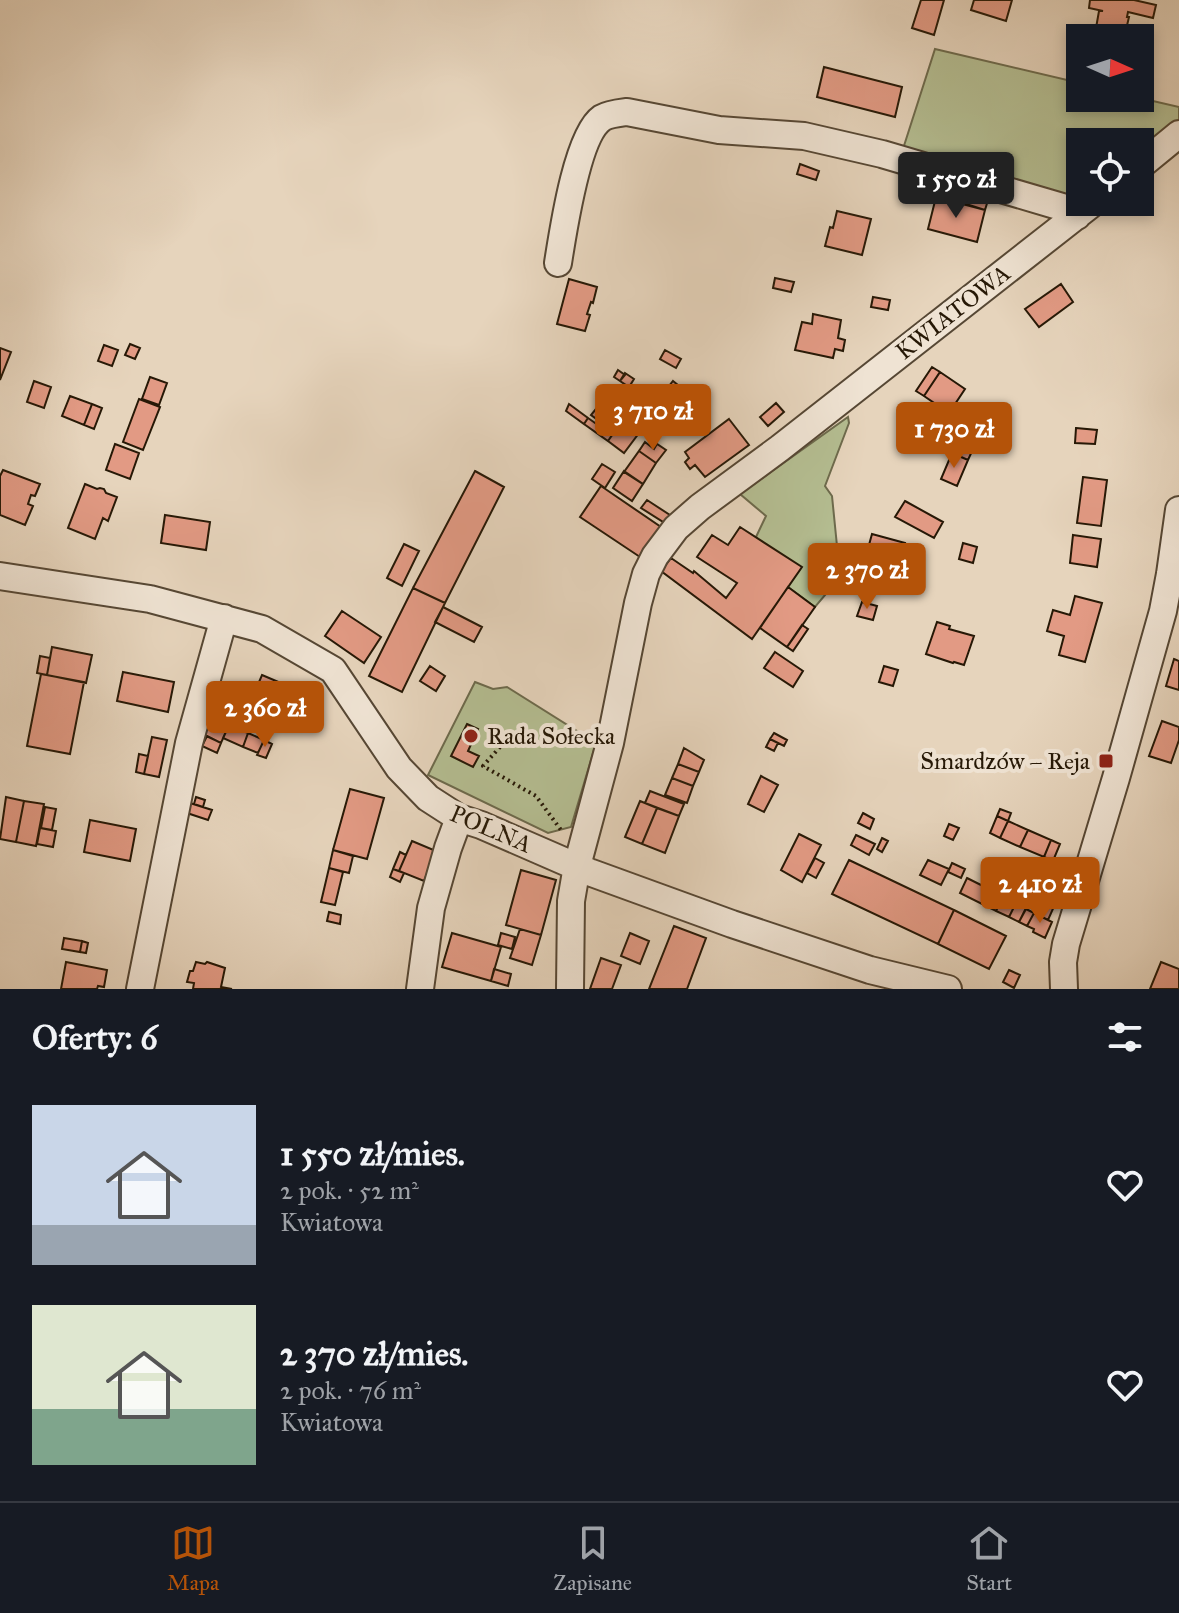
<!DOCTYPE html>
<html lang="pl">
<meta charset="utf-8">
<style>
body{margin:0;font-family:"IM FELL Great Primer",serif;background:#20242c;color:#f1f3f6;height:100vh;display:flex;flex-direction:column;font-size:30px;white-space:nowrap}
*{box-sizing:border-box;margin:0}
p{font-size:26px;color:#9ea1a6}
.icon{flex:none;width:44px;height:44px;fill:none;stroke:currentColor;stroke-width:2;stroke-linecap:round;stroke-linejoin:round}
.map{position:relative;height:989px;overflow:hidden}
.drawer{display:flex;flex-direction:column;background:#171b24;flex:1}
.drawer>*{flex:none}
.needle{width:52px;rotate:93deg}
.fabs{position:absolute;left:1066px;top:24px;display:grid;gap:16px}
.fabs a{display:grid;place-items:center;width:88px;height:88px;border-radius:0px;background:#171b24;box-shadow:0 4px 12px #0003;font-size:40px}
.price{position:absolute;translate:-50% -68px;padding:0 18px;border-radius:8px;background:#b45309;color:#fff;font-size:26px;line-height:52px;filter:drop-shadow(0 2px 4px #0008)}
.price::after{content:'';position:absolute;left:50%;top:48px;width:24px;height:18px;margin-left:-12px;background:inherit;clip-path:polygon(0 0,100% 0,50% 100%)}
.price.on{background:#222;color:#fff}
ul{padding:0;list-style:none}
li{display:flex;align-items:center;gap:24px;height:200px;padding:0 32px}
li span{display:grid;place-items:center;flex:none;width:224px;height:160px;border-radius:0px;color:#555}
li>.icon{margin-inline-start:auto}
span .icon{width:96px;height:96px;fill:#fffc;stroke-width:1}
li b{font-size:34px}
h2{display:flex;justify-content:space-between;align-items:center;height:96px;padding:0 32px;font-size:34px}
.tabs{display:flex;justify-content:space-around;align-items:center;height:112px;border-top:2px solid #363941;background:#171b24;font-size:22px;color:#9ea1a6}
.tabs a{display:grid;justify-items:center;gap:4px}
.tabs .on{color:#b45309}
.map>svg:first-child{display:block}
</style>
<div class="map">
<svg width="1179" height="989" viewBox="0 0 1179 989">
<rect width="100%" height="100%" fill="#e6d4bc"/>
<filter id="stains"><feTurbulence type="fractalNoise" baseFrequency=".0025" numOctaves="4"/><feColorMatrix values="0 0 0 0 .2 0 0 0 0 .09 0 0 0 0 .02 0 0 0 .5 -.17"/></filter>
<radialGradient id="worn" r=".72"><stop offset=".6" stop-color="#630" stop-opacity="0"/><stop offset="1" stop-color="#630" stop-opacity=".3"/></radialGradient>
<path fill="#b4bd91" stroke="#6d6a4c" stroke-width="2" d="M935 49 1080 83V98H1140L1179 107V120L1140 149V142H1080V194L1075 198 902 152Z
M848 417 849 423 825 486 832 496 838 556 831 588 815 607 788 587 756 537 766 516 740 494Z
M475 682 493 689 507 687 596 743 571 827 548 833 428 775Z"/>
<path fill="#e29a84" stroke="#261806" stroke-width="2" d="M921 0H944L934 35 912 28Z
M974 0H1012L1006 21 971 10Z
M1090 0H1134L1156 5 1153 18 1128 12 1127 17H1129L1125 34 1096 28 1099 11H1103L1089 8Z
M824 67 902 87 895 117 817 97Z
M800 164 819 171 816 180 797 174Z
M939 187 968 195 966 204 936 197Z
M968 195 988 200 985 210 966 204Z
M936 197 985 210 977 242 928 229Z
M837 211 871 219 862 255 825 246 830 227 833 228Z
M775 278 794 282 791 292 773 288Z
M569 279 597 287 593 303 591 302 587 314 590 315 585 331 557 324Z
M1061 284 1073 302 1039 327 1025 309Z
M873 297 890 300 888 310 871 307Z
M813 314 841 320 838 338 845 340 843 351 835 349 833 358 795 350 802 322 812 324Z
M130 344 140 348 135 359 125 355Z
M104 345 118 350 112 366 98 361Z
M0 348 11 352 0 380Z
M665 350 681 359 676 368 660 359Z
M932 367 940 372 924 396 916 391Z
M618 370 625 375 620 381 614 377Z
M940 372 965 389 949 413 924 396Z
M625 373 634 379 629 387 620 381Z
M150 377 167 383 159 405 142 399Z
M34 381 51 387 44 408 27 402Z
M673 381 679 386 671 396 665 391Z
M679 386 685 391 677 401 671 396Z
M654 390 667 400 659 410 645 400Z
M685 391 691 396 683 406 677 401Z
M70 396 92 404 84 425 62 416Z
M691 396 695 399 687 409 683 406Z
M139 399 160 407 143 450 123 442Z
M695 399 701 405 693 415 687 409Z
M638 400 659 415 652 425 631 409Z
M776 403 784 412 768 426 760 417Z
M92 404 102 408 94 429 84 425Z
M569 404 588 418 584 424 566 411Z
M600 404 606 409 598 420 591 415Z
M631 409 648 421 642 429 625 417Z
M610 410 616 415 608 426 602 421Z
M625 417 642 429 624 453 608 441Z
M588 418 612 435 608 441 584 424Z
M729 419 749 445 705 477 695 465 690 469 685 462 689 458 685 452Z
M963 427 980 434 968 460 952 453Z
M1076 428 1097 430 1095 444 1075 443Z
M645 442 654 449 657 444 666 450 656 463 639 451Z
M115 444 139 453 130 479 106 470Z
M639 451 656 463 643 484 624 472Z
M952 453 968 460 957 486 941 479Z
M602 464 615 472 605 488 592 479Z
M3 470 40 484 35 496 31 495 28 504 33 506 25 525 0 515V476Z
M475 471 504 487 445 603 413 588Z
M624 471 643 484 632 501 613 488Z
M1083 477 1107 480 1101 526 1077 523Z
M85 484 97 489 100 488 104 489 106 493 117 497 108 521 103 518 95 539 68 528Z
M601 486 661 527 640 557 580 517Z
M647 500 673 517 668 525 641 508Z
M905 501 943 522 934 538 895 517Z
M165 515 210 522 206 550 161 543Z
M740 527 802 567 752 639 661 571 671 558 693 573 694 571 726 598 737 583 697 557 712 535 728 545Z
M872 534 905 543 895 583 861 574Z
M1073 535 1101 539 1097 567 1070 563Z
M963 543 977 547 973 563 959 559Z
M404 544 419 551 402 586 387 578Z
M788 587 815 607 787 647 760 628Z
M413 588 445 603 402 692 369 676Z
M1075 596 1102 603 1085 662 1059 655 1064 636 1047 631 1053 610 1070 615Z
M862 602 877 606 873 620 857 616Z
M443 607 482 627 474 642 435 622Z
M342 611 381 637 364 663 325 636Z
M937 622 950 626 949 629 974 636 964 665 954 662 953 663 926 654Z
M802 625 808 629 793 651 787 647Z
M52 647 92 655 86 683 47 675Z
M775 652 803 671 793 687 764 668Z
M40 656 50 658 47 675 37 673Z
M1174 659 1179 661V690L1166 686Z
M430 666 445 676 436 691 420 681Z
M884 666 898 670 893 686 879 682Z
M123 672 174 682 168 712 117 701Z
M41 674 84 682 70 754 27 746Z
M262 675 288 686 274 719 248 708Z
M211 717 229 725 221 743 204 735Z
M1162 721 1179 727V740L1171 763 1149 756Z
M467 724 478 729 468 751 479 756 473 767 451 756Z
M229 725 248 733 243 747 223 738Z
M503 738a6 6 0 1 1 12 0a6 6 0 1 1-12 0Z
M248 733 264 740 258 753 243 747Z
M774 733 787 740 784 746 770 739Z
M207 736 221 743 217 753 202 746Z
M152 737 167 740 159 777 144 774Z
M770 739 778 743 774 751 766 747Z
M264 740 272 744 266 758 257 755Z
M684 748 704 760 699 772 678 764Z
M139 754 148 756 144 774 136 772Z
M678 764 699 772 693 786 672 778Z
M761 776 778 785 764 812 748 804Z
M672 778 693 786 687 803 665 795Z
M350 789 384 798 367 859 333 850Z
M650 791 684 804 679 816 645 803Z
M6 797 24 801 16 842 0 839Z
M196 797 205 800 203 807 194 804Z
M24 801 44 804 36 846 16 842Z
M640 801 657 808 642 844 625 837Z
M190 803 212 810 208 820 187 813Z
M45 807 56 809 52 830 41 828Z
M657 808 679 816 665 853 642 844Z
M1000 809 1011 813 1008 821 997 816Z
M863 813 874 819 870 829 858 823Z
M997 816 1008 821 1000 838 990 833Z
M90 820 136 829 130 861 84 852Z
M1008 821 1028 830 1020 847 1000 838Z
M949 824 959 828 953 840 944 836Z
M40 828 56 831 53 847 37 844Z
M1028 830 1051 840 1044 857 1020 847Z
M799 834 821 845 802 882 781 870Z
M856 835 875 844 869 855 851 845Z
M882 838 888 841 882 852 877 849Z
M1051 840 1060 844 1053 861 1044 857Z
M412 841 436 851 424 881 399 871Z
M333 850 353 856 349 873 329 868Z
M400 852 406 855 399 871 393 869Z
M815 858 824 863 816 878 807 873Z
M849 860 954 910 938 944 832 894Z
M928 860 949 869 941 885 920 875Z
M952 863 965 869 961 878 948 872Z
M329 868 343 872 335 905 321 902Z
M393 869 404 873 400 882 390 877Z
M521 870 556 880 541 935 506 925Z
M967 878 1003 896 996 911 960 893Z
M1007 889 1020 895 1016 903 1003 896Z
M1043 895 1056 902 1048 920 1034 913Z
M1003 896 1016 903 1009 917 996 911Z
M1018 899 1028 904 1019 922 1009 917Z
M1026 909 1034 913 1027 926 1019 922Z
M954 910 1006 936 989 969 938 944Z
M329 912 341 915 340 924 327 921Z
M1034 913 1052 922 1045 938 1033 932 1034 929 1027 926Z
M674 926 706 938 687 989H649Z
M520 929 541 935 532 965 510 958Z
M452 933 501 947 491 981 442 967Z
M501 933 515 937 512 949 498 945Z
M630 933 649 941 640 964 621 956Z
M64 938 82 941 80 952 62 949Z
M82 941 88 943 86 953 80 952Z
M601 958 621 965 612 989H590Z
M66 962 107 970 104 987 98 986 97 989H61Z
M196 962 205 964 207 962 225 968 221 987 232 989H193L194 983 187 982 190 971H193Z
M1161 962 1179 969V989H1150Z
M494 969 511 974 508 986 491 981Z
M1009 970 1020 975 1014 988 1003 982Z"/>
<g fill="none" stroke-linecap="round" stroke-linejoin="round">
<g stroke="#564734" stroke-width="30">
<path id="minor" d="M1140 166 1179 134
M558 263C563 232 577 135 602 118 609 114 619 113 627 112L719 130 804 136 882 154 1062 207 1077 216
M0 576 150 599 262 629 333 670 399 768 428 798 459 818 481 825 589 872 732 924 870 970 948 989
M140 989 189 743 224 618
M420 989 431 908 448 848 459 818
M570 989 571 901 577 866 610 743 638 603 646 574 655 556 676 528 700 507 780 448 1094 202
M1064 989 1063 962 1066 944 1116 778 1163 611 1170 574 1179 510"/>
</g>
<path stroke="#261806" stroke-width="4" stroke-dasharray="2 4" stroke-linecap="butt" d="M500 747 483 766 536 796 561 830"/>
<use href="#minor" stroke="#efe3d3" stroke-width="26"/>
</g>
<g fill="#8f2418" stroke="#efe3d3" stroke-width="3">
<circle cx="471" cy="736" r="8"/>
<rect x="1098" y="753" width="16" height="16" rx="4"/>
</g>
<g text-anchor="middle" stroke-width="8" stroke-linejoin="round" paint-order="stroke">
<g font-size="24" fill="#261806" stroke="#efe3d3">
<text transform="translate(953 312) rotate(-38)" y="8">KWIATOWA</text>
<text transform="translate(491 829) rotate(23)" y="8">POLNA</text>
</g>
<g font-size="24" fill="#261806" stroke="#efe3d3" text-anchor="start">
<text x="487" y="744">Rada Sołecka</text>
<text x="1090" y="769" text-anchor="end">Smardzów – Reja</text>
</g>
</g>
<rect width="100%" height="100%" filter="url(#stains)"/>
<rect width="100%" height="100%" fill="url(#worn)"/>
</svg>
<div class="fabs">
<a><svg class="needle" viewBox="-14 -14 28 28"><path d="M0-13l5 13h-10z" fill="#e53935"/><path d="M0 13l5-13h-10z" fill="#9ea1a6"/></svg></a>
<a><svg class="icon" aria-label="locate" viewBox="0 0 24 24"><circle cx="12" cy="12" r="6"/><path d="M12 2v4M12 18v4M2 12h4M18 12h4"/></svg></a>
</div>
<b class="price on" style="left:956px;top:220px">1 550 zł</b>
<b class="price" style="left:653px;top:452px">3 710 zł</b>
<b class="price" style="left:954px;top:470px">1 730 zł</b>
<b class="price" style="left:867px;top:611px">2 370 zł</b>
<b class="price" style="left:265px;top:749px">2 360 zł</b>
<b class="price" style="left:1040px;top:925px">2 410 zł</b>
</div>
<section class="drawer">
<h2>Oferty: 6<svg class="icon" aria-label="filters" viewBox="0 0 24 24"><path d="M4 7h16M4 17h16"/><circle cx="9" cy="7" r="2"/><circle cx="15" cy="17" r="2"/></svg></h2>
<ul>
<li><span style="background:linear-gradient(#c9d6e8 75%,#9aa5b1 0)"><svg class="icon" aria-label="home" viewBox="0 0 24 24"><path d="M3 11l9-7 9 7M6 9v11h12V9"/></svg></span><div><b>1 550 zł/mies.</b><p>2 pok. · 52 m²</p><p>Kwiatowa</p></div><svg class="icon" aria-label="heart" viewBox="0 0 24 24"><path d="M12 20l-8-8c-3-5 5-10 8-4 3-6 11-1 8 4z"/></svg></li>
<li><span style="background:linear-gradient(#dfe7d0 65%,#7fa58c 0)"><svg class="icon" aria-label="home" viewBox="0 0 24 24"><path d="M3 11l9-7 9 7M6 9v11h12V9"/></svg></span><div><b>2 370 zł/mies.</b><p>2 pok. · 76 m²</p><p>Kwiatowa</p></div><svg class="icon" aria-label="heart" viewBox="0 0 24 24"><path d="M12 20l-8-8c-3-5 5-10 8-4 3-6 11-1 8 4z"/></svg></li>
</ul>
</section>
<nav class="tabs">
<a class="on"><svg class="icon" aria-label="map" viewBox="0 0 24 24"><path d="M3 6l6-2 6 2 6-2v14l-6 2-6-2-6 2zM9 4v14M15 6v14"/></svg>Mapa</a>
<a><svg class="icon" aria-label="saved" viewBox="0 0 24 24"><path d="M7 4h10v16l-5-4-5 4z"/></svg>Zapisane</a>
<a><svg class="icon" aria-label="home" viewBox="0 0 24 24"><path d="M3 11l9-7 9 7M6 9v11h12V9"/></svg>Start</a>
</nav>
